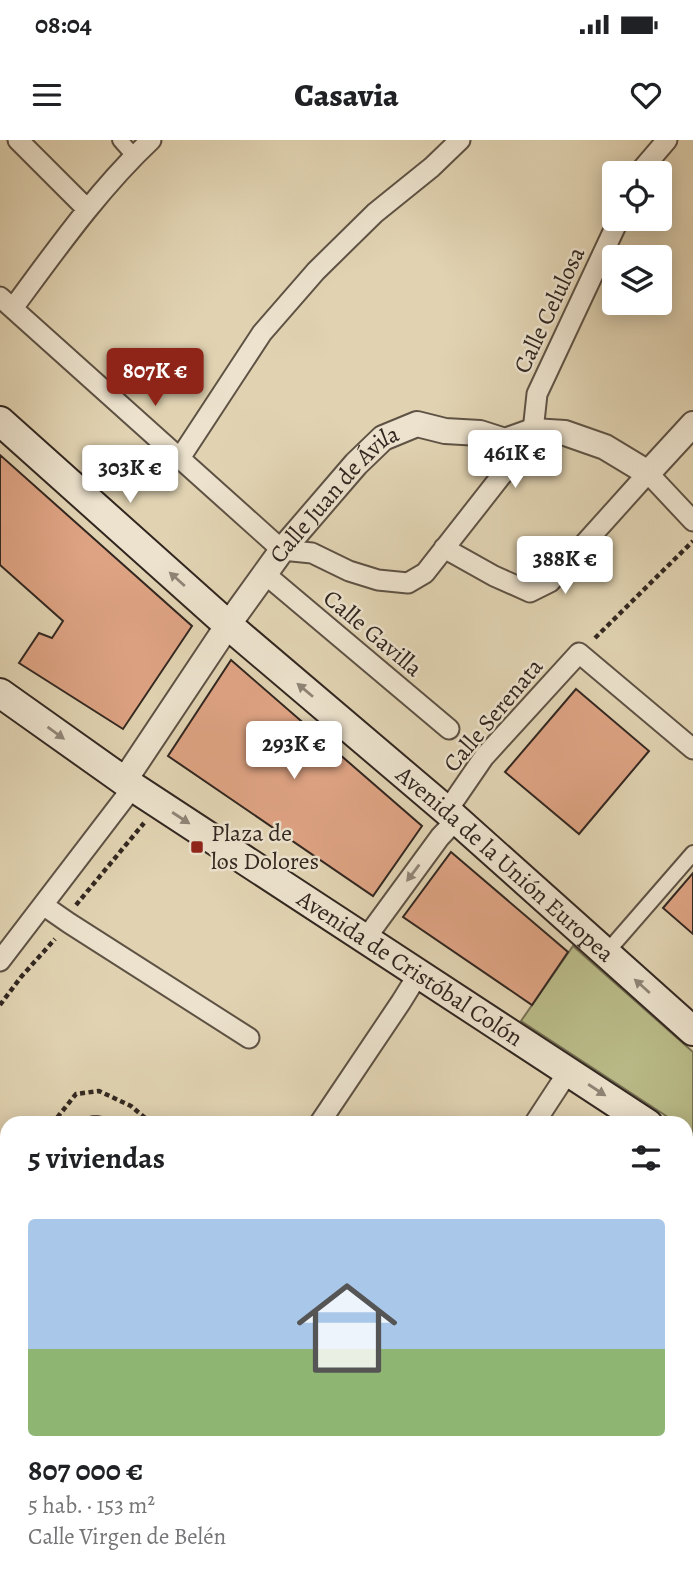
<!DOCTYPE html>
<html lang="es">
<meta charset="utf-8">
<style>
body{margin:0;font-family:Alegreya,serif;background:#f2f2f2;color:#202124;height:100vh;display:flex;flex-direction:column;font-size:26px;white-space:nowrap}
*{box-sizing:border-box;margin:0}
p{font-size:23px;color:#757577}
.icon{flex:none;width:38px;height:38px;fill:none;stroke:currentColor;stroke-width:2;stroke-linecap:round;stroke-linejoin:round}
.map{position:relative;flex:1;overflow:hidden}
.details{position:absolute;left:0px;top:976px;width:693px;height:471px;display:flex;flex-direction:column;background:#fff;border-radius:21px 21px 0 0;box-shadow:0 4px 18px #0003}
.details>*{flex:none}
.fabs{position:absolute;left:602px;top:21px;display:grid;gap:14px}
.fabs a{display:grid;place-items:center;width:70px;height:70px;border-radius:7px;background:#fff;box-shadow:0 4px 18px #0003;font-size:35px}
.price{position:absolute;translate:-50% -60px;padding:0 16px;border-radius:7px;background:#fff;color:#222;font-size:23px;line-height:46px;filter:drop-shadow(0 2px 4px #0008)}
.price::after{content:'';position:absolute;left:50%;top:42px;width:21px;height:16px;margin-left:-10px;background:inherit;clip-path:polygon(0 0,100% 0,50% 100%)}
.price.on{background:#8f2418;color:#fff}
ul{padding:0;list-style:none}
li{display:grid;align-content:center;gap:14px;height:371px;padding:0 28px}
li+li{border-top:2px solid #e0e0e0}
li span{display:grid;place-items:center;height:217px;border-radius:7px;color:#555}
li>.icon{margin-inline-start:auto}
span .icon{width:126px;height:126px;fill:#fffc;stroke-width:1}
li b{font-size:30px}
h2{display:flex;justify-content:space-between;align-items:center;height:84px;padding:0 28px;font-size:30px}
.status{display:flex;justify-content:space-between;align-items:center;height:49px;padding:0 35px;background:#fff;direction:ltr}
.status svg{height:19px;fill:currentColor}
header{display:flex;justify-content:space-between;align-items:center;height:91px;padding:0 28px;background:#fff;font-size:32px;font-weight:800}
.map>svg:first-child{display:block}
</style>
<div class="status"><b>08:04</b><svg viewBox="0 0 49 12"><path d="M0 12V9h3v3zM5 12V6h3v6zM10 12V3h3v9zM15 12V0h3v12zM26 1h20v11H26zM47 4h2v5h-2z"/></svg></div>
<header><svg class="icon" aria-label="menu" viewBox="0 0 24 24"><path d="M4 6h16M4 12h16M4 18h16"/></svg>Casavia<svg class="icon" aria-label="heart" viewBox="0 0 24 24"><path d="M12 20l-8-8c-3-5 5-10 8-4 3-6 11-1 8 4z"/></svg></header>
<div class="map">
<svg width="693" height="1446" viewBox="0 0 693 1446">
<rect width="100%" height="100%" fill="#e1d3b2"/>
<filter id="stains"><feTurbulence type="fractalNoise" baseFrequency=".00286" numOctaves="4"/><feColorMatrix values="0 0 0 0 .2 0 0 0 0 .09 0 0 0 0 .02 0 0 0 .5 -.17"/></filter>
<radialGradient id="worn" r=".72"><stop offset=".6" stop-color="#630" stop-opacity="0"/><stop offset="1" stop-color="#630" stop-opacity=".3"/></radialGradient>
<path fill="#b9bb88" stroke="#767154" stroke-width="2" d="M573 806 693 912V994L686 990V984L677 983 521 881Z"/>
<path fill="#dea383" stroke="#322720" stroke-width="2" d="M0 315 192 486 123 589 19 523 39 493 52 498 63 481 0 425Z
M231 520 422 686 373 756 168 616Z
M576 549 649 611 579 694 505 632Z
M451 712 568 812 532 865 403 777Z
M693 733V794L663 768Z
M686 1401 693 1407V1446H628L621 1440H686Z"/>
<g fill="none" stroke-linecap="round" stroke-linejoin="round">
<g stroke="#5e5244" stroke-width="18">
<path id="pedestrian" d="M120 0 134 16
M606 813 693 713
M93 984H98"/>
</g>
<g stroke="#5e5244" stroke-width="23">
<path id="minor" d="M18 0 87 69
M641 33 643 28 667 0
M0 157 282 410 312 413 349 431 378 440 408 443 425 433 520 312 533 291 537 254 619 79
M13 168C56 110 98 50 151 0
M180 318 262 193 316 131 375 73 432 27 460 0
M444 408 494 436 530 452 550 442 648 333 693 381
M265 434 449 589
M447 671 484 617 579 513 693 609
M43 765 69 783 249 898
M366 798 440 697 456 680
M0 821 133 647
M319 984 401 862 419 833
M534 984 568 932
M0 1163 7 1166
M572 1440 578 1446"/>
</g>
<g stroke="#5e5244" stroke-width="28">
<g id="tertiary">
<path id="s1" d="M124 641 228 485 282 410 356 324 383 298 417 284 445 291 480 293 505 301 533 291 565 293 605 307 648 333 693 284"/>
<path d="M686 1298 693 1287"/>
<path d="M589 1446 593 1440"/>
</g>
</g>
<g stroke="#322720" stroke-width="32">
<g id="secondary">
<path id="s2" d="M0 281 228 485 447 671 693 891"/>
<path id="s3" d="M0 553 124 641 648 984"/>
<path d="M686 1009 693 1013"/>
</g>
</g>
<path stroke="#322720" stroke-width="4.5" stroke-dasharray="5 3.5" stroke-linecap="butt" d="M595 498 693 401
M76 765 144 683
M0 865 21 837 55 799
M52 984 76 954 99 951 131 966 152 984
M686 1391 693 1397"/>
<use href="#pedestrian" stroke="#ece2cd" stroke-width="14"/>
<use href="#minor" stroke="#ece2cd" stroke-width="19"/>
<use href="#tertiary" stroke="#ece2cd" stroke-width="24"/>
<use href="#secondary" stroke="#ece2cd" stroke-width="28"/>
</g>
<defs><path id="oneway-solid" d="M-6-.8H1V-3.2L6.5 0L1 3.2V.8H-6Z" transform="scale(1.75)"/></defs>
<g fill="#8f8476">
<use href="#oneway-solid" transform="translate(177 439) rotate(-138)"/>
<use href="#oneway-solid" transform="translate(305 550) rotate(-140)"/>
<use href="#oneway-solid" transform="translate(56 593) rotate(36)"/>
<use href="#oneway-solid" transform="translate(181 678) rotate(33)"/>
<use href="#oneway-solid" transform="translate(413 733) rotate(127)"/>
<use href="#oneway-solid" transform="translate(642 846) rotate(-138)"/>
<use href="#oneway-solid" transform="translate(597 950) rotate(33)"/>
</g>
<rect fill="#8f2418" stroke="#ece2cd" stroke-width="2.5" x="190" y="700" width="14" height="14" rx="3.5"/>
<g text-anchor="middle" stroke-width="5" stroke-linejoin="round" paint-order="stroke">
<g font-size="24" fill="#322720" stroke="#ece2cd">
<text transform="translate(549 170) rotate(-65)" y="8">Calle Celulosa</text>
<text dy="8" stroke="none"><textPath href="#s1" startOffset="357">Calle Juan de Ávila</textPath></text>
<text transform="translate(373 493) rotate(40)" y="8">Calle Gavilla</text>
<text transform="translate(493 575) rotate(-50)" y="8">Calle Serenata</text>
<text dy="8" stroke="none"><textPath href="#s2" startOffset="672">Avenida de la Unión Europea</textPath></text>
<text dy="8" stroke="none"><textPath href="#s3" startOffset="494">Avenida de Cristóbal Colón</textPath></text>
</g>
<g font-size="24" fill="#322720" stroke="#ece2cd" text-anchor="start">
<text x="211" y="701">Plaza de<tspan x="211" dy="28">los Dolores</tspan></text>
</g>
</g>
<rect width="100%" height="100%" filter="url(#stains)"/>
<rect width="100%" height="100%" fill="url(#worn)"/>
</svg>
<div class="fabs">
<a><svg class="icon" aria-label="locate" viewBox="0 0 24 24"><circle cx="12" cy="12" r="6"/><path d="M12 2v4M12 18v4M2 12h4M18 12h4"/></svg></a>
<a><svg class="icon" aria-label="layers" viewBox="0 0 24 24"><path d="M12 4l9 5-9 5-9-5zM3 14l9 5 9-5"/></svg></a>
</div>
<b class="price on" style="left:155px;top:268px">807K €</b>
<b class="price" style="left:515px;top:350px">461K €</b>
<b class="price" style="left:130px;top:365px">303K €</b>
<b class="price" style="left:565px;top:456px">388K €</b>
<b class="price" style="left:294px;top:641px">293K €</b>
<section class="details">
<h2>5 viviendas<svg class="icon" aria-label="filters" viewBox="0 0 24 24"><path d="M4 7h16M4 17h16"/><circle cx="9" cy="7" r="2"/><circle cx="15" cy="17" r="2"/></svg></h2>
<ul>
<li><span style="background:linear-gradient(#a9c7e8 60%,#8fb573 0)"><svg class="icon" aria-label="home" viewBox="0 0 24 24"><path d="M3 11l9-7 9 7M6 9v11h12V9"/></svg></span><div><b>807 000 €</b><p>5 hab. · 153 m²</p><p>Calle Virgen de Belén</p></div></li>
</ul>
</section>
</div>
